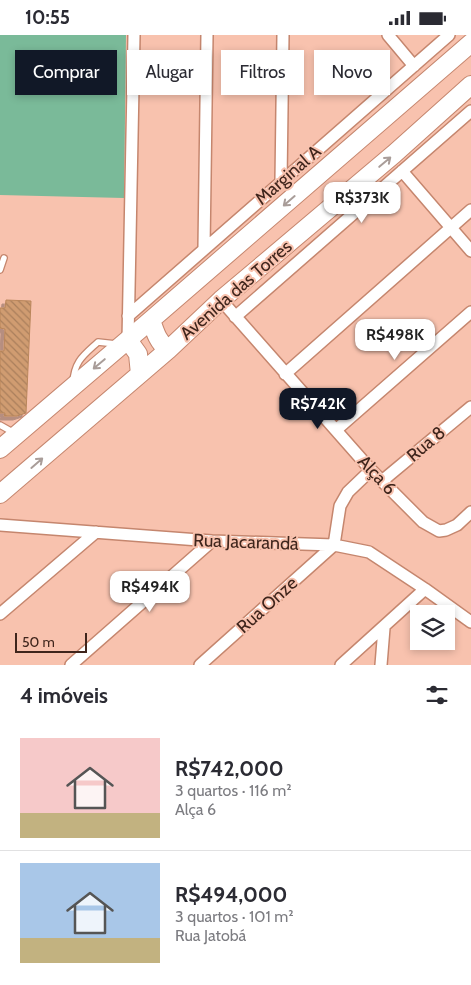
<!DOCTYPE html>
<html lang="pt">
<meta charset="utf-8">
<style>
body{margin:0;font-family:Cabin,sans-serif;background:#f2f2f3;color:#2b2b33;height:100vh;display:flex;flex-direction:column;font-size:19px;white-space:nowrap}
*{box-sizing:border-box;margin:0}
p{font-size:16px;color:#7c7c81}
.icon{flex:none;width:28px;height:28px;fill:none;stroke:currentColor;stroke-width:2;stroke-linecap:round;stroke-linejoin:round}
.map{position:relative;height:630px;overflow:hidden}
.sheet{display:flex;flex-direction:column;background:#fff;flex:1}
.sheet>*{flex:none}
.banner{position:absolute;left:15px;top:15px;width:441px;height:45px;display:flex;gap:10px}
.controls{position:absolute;left:410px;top:570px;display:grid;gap:10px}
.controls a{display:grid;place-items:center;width:45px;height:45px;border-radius:0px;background:#fff;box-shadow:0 2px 8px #0003;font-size:25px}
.scale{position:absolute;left:15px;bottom:12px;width:72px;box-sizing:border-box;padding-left:5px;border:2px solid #3f251c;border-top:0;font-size:14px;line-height:18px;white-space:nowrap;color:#3f251c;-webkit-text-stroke:4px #f8c2ae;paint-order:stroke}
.price{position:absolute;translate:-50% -42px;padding:0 11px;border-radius:10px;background:#fff;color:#222;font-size:16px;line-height:32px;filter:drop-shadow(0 1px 2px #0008)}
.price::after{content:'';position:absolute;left:50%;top:30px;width:15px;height:11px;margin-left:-8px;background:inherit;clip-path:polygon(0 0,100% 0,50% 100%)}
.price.selected{background:#111827;color:#fff}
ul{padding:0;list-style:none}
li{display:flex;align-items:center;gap:15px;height:125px;padding:0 20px}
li+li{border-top:1px solid #e1e1e2}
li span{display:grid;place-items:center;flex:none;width:140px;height:100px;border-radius:0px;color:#555}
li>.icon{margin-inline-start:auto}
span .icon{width:60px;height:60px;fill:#fffc;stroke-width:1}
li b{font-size:21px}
h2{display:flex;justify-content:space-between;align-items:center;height:60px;padding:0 20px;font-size:21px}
.tag{padding:0 18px;border-radius:0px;background:#fff;box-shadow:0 2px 8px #0003;font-size:18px;line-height:45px}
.tag.selected{background:#111827;color:#fff}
.status{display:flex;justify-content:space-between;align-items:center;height:35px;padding:0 25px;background:#fff;direction:ltr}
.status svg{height:14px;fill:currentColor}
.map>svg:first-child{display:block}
</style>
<div class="status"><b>10:55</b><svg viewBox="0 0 49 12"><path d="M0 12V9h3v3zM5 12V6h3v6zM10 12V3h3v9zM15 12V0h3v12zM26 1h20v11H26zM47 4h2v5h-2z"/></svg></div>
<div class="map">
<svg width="471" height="630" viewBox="0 0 471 630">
<defs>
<pattern id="building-back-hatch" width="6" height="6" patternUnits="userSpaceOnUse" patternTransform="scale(1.25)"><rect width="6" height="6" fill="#d09c71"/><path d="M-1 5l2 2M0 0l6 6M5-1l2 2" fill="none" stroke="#aa7f5c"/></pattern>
<filter id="shadow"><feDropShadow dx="-4" dy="4" stdDeviation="0" flood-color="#0004"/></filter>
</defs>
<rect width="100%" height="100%" fill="#f8c2ae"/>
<path fill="#7aba99" d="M0 0H126L124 163 0 160Z"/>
<path fill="url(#building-back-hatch)" stroke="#b9865b" filter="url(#shadow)" d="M6 265 31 266 26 378 17 381H4L5 378H0V316H4L5 294 0 293V273H5Z"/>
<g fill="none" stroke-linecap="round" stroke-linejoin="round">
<g stroke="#c5866e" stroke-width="8">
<path id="service" d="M0 235 4 223
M73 348C74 326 84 320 98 307L116 309
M0 390 16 399"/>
</g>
<g stroke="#c5866e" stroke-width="14">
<path id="minor" d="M388 0 414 31
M402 136 471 216
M281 146 283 0
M204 213 207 0
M221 265 371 435 423 487 439 496 446 495 457 490 471 477
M128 281 449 0
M235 282 471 76
M128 305 134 0
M285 339 471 175
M336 395 471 277
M382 446 471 372
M0 490 212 506 334 510 369 517 425 554 471 587
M0 579 96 497
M71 630 212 506
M200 630 334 510 340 471 348 457 371 435
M341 630 425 554
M381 630 384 593"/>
</g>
<g stroke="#c5866e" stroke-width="20">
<path id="primary" d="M151 285C155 297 158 307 168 315
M128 305 138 319 140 339
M0 414 151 285 471 8
M0 459 168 315 221 265 394 119 471 50"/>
</g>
<use href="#service" stroke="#fff" stroke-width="5.5"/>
<use href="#minor" stroke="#fff" stroke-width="11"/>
<use href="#primary" stroke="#fff" stroke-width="18"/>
</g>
<defs><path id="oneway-shaft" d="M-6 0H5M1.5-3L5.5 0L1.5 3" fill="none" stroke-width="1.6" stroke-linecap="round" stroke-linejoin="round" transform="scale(1.25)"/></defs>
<g stroke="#a99d99">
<use href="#oneway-shaft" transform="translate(385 127) rotate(-40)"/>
<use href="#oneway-shaft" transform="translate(289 166) rotate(139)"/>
<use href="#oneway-shaft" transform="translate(99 329) rotate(140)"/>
<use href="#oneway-shaft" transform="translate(37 428) rotate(-41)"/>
</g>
<g text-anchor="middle" stroke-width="4" stroke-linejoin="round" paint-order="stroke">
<g font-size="18" fill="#3f251c" stroke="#f8c2ae">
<text transform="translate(288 140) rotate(-41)" y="6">Marginal A</text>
<text transform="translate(236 255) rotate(-41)" y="6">Avenida das Torres</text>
<text transform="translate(426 409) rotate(-40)" y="6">Rua 8</text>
<text transform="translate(377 440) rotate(47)" y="6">Alça 6</text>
<text transform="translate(246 507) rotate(2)" y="6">Rua Jacarandá</text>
<text transform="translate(267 570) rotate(-42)" y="6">Rua Onze</text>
</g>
</g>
</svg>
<div class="controls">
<a><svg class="icon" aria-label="layers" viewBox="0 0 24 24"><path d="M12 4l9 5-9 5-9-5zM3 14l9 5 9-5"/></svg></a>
</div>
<div class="scale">50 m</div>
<b class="price" style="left:362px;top:189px">R$373K</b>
<b class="price" style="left:395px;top:326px">R$498K</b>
<b class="price selected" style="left:318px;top:395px">R$742K</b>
<b class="price" style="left:150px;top:578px">R$494K</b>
<div class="banner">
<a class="tag selected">Comprar</a>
<a class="tag">Alugar</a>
<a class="tag">Filtros</a>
<a class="tag">Novo</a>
</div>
</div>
<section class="sheet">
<h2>4 imóveis<svg class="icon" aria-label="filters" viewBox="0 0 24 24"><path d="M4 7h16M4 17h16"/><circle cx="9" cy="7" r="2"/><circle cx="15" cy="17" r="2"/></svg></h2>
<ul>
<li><span style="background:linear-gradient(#f6c9c9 75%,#c2b280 0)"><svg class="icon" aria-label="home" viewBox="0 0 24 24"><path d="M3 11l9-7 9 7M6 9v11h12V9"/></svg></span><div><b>R$742,000</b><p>3 quartos · 116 m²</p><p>Alça 6</p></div></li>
<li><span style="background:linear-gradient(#a9c7e8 75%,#c2b280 0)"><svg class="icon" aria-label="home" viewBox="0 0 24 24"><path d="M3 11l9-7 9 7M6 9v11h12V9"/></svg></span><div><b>R$494,000</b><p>3 quartos · 101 m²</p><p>Rua Jatobá</p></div></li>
</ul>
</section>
